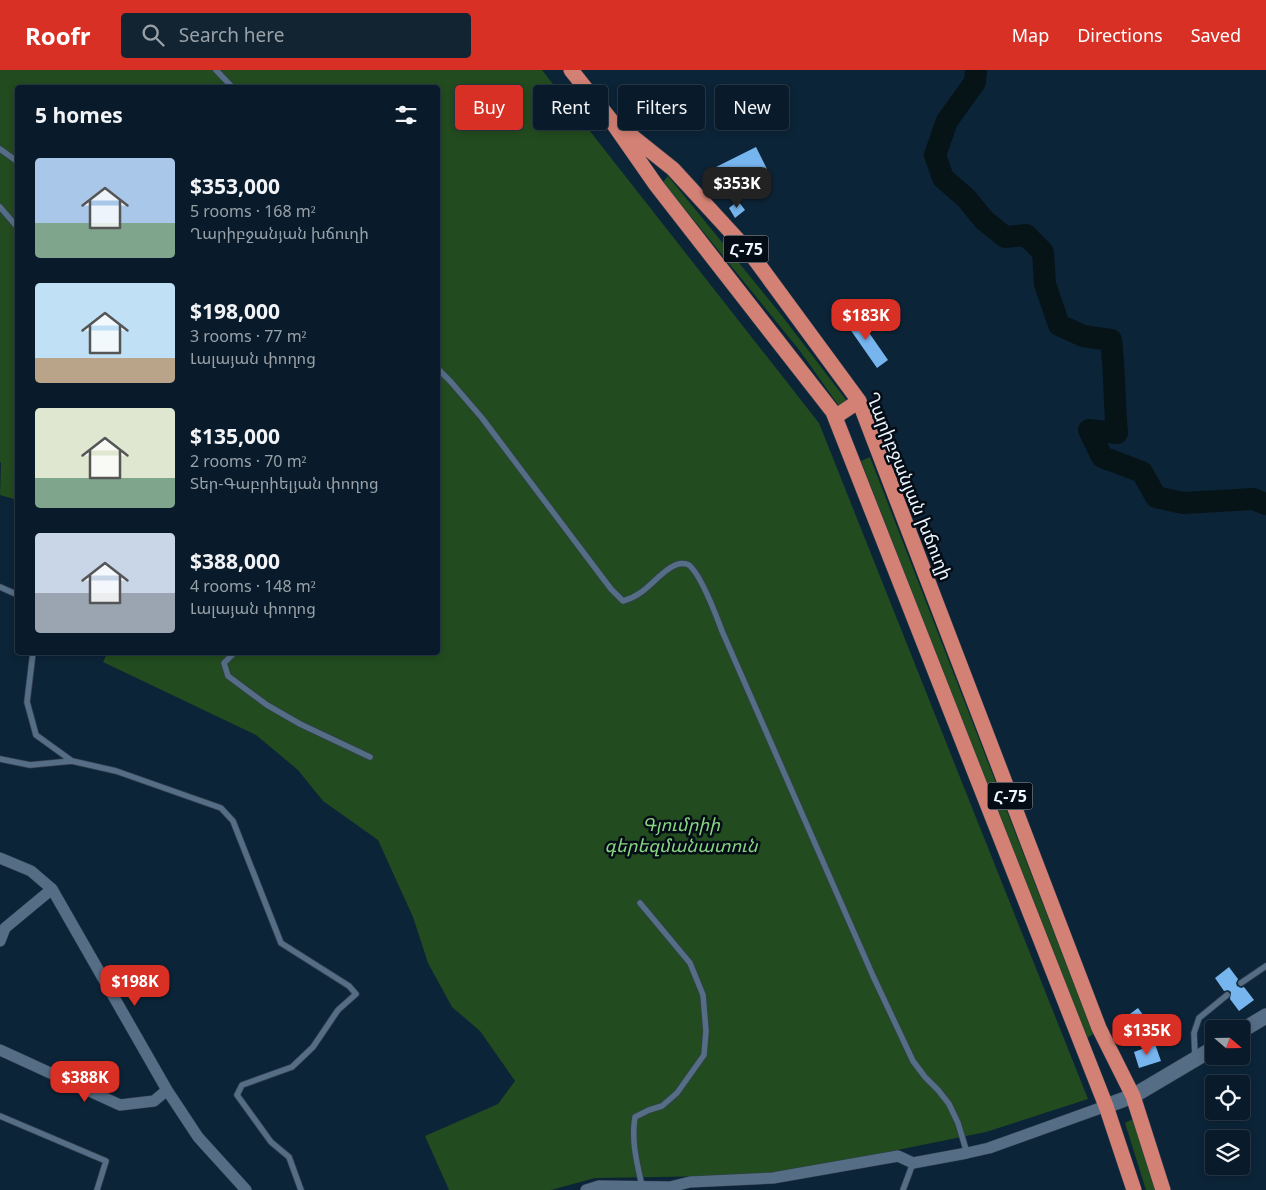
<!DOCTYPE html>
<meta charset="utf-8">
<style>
body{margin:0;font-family:Georgia,"Noto Sans Armenian",serif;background:#122432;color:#f1f3f6;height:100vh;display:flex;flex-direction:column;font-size:19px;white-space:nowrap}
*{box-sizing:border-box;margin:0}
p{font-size:16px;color:#99a1a8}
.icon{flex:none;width:28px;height:28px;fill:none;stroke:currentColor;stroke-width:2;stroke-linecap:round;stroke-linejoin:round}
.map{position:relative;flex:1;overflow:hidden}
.side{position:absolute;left:15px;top:15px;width:425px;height:570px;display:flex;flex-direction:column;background:#091b2a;border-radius:5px;box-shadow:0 2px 8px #0003,0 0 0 1px #293947}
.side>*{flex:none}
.banner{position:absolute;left:455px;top:15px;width:475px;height:45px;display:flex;gap:10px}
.needle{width:32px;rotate:110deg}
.controls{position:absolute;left:1205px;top:950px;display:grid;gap:10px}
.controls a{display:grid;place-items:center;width:45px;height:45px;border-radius:5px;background:#091b2a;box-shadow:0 2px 8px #0003,0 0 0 1px #293947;font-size:25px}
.price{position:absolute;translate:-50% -42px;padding:0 11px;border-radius:10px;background:#d93025;color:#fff;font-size:16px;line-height:32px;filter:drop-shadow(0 1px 2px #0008)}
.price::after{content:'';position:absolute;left:50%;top:30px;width:15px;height:11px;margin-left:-8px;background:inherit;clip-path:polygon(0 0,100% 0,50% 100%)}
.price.selected{background:#222;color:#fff}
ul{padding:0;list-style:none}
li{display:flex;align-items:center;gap:15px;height:125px;padding:0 20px}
li span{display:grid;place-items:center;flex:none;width:140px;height:100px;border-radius:5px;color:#555}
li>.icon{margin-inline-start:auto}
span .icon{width:60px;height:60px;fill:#fffc;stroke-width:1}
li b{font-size:21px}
h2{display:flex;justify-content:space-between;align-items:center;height:60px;padding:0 20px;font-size:21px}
.pill{padding:0 18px;border-radius:5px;background:#091b2a;box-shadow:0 2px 8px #0003,0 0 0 1px #293947;font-size:18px;line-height:45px}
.pill.selected{background:#d93025;color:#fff}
header{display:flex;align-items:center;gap:30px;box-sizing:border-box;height:70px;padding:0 25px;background:#d93025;color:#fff}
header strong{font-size:24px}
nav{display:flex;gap:28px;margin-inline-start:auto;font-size:18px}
.search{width:350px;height:45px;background:#122432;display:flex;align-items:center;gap:12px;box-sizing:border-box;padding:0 18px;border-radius:5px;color:#99a1a8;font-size:19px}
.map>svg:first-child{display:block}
</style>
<header>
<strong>Roofr</strong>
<div class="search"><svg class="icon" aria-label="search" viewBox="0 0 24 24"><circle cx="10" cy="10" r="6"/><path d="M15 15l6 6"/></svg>Search here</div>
<nav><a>Map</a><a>Directions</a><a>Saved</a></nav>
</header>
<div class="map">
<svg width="1266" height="1120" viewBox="0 0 1266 1120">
<rect width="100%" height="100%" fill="#0c2438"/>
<path fill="#224b1f" d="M0 0H542L819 353 1088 1029 986 1062 774 1105 595 1108 551 1120H449L425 1066 498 1034 515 1011 480 961 452 937 428 893 413 847 378 770 323 731 298 700 256 665 103 592 108 582H438V18H18L17 430 0 425 1 393 0 392Z
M668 106 779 242 847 331 839 336 800 281 663 112Z
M870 387 1093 964 1086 969 861 391Z
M1133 1049 1155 1120H1146L1125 1053Z"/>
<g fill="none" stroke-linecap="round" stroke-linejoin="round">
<path stroke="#061418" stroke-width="22" d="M976 0 975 12 947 51 935 85 943 108 966 128 984 150 1005 167 1026 165 1043 182 1045 214 1059 255 1083 266 1111 270C1115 301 1114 332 1117 363L1089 360 1102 387 1142 402 1156 427 1183 433 1253 429 1266 434"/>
</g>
<path fill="#77b5ee" d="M756 77 767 99 717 125 706 102Z
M738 131 745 140 735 148 729 138Z
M856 244 888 290 877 298 845 252Z
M1229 897 1238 909 1236 913 1237 916 1241 918 1244 917 1254 930 1239 941 1230 929 1231 922 1228 920 1224 921 1215 908Z
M1138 938 1149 953 1129 967 1119 952Z
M1155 974 1161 991 1139 998 1134 982Z"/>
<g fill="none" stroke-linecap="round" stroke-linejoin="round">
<g stroke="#343f4f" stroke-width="7">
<path id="service" d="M216 0 233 18
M0 79 18 92
M0 137 18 158
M438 299 451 312 482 348 611 519 623 531C645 525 653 509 670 498 676 494 683 492 689 495 702 506 716 545 722 561L873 906 913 991 925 1007 938 1020 949 1034 958 1053 967 1083
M0 517 18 525
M33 582 27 632 36 665 72 691
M235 582 224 593 228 606 267 635 300 654 370 687
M0 689 30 695 72 691 116 701 221 738 233 751 281 873 349 916 356 924 338 940 313 977 292 997 242 1015 237 1025 271 1072 289 1087 301 1120
M640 833 690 893 703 925 706 961 704 985 677 1023 662 1036 649 1040 635 1047C631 1071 637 1093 642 1116
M1241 913 1266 896
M1195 986 1194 963 1199 948 1227 925
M0 1046 106 1091 97 1120
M903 1120 913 1093"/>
</g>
<g stroke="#343f4f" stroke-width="12">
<path id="minor" d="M0 788 31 801 52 819 167 1020 198 1067 246 1120
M0 871 5 858 52 819
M0 980 120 1035 154 1031 167 1020
M586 1120 599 1116 670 1117 690 1112 773 1108 898 1086 913 1093 967 1083 989 1078 1106 1036"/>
</g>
<g stroke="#343f4f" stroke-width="16">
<path id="secondary" d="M1241 961 1266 946
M1106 1036 1133 1026 1214 978"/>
</g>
<g stroke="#343f4f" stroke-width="16">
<path id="trunk" d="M571 0 610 49 656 115 833 342 1106 1036 1134 1120
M623 59 673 99 751 184 859 331 1099 958 1133 1026 1163 1120
M835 347 859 331"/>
</g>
<use href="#service" stroke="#556e86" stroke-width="5.5"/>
<use href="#minor" stroke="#556e86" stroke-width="11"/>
<use href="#secondary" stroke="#556e86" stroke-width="15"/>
<use href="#trunk" stroke="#d28174" stroke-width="15"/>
</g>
<g text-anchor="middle" stroke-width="5" stroke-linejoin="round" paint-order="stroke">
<g fill="#040c15" stroke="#a7b0b8" stroke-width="1">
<rect x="723.5" y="165.5" width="45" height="27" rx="4"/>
<rect x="987.5" y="712.5" width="45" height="27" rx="4"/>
</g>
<g font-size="16" font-weight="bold" fill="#edf6fe">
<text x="746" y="185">Հ-75</text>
<text x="1010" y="732">Հ-75</text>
</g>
<g font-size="18" fill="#edf6fe" stroke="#040c15">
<text transform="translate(909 416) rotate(68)" y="6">Ղարիբջանյան խճուղի</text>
</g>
<g font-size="18" font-style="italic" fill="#89d482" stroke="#040c15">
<text x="681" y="761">Գյումրիի<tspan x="681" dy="21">գերեզմանատուն</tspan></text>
</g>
</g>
</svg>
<div class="controls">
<a><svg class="needle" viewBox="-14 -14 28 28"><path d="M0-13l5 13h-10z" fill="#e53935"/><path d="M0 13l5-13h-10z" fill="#99a1a8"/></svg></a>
<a><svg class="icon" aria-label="locate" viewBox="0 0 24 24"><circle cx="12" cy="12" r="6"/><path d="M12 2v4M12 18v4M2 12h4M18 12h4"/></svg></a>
<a><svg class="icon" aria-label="layers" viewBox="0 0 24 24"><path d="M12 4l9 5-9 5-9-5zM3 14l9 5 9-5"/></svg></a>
</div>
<b class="price selected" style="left:737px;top:139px">$353K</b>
<b class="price" style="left:866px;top:271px">$183K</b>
<b class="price" style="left:135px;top:937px">$198K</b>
<b class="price" style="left:1147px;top:986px">$135K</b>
<b class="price" style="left:85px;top:1033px">$388K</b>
<div class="banner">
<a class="pill selected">Buy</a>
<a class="pill">Rent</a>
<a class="pill">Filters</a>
<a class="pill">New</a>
</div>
<section class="side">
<h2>5 homes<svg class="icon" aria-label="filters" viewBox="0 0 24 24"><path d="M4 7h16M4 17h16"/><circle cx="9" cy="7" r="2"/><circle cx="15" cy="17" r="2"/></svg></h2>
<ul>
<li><span style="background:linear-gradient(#a9c7e8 65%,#7fa58c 0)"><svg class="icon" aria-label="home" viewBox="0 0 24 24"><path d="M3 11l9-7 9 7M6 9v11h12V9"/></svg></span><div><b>$353,000</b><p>5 rooms · 168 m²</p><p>Ղարիբջանյան խճուղի</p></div></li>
<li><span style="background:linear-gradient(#bfe0f5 75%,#b9a48a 0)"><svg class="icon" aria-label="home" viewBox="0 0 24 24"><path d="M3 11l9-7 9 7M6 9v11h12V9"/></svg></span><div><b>$198,000</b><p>3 rooms · 77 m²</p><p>Լալայան փողոց</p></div></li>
<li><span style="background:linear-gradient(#dfe7d0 70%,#7fa58c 0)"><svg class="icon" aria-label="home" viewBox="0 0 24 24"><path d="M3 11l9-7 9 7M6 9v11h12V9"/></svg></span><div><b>$135,000</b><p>2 rooms · 70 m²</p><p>Տեր-Գաբրիելյան փողոց</p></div></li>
<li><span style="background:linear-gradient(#c9d6e8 60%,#9aa5b1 0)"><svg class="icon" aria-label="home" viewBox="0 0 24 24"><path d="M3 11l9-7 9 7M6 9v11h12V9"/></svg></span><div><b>$388,000</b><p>4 rooms · 148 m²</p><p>Լալայան փողոց</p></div></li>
</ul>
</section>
</div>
